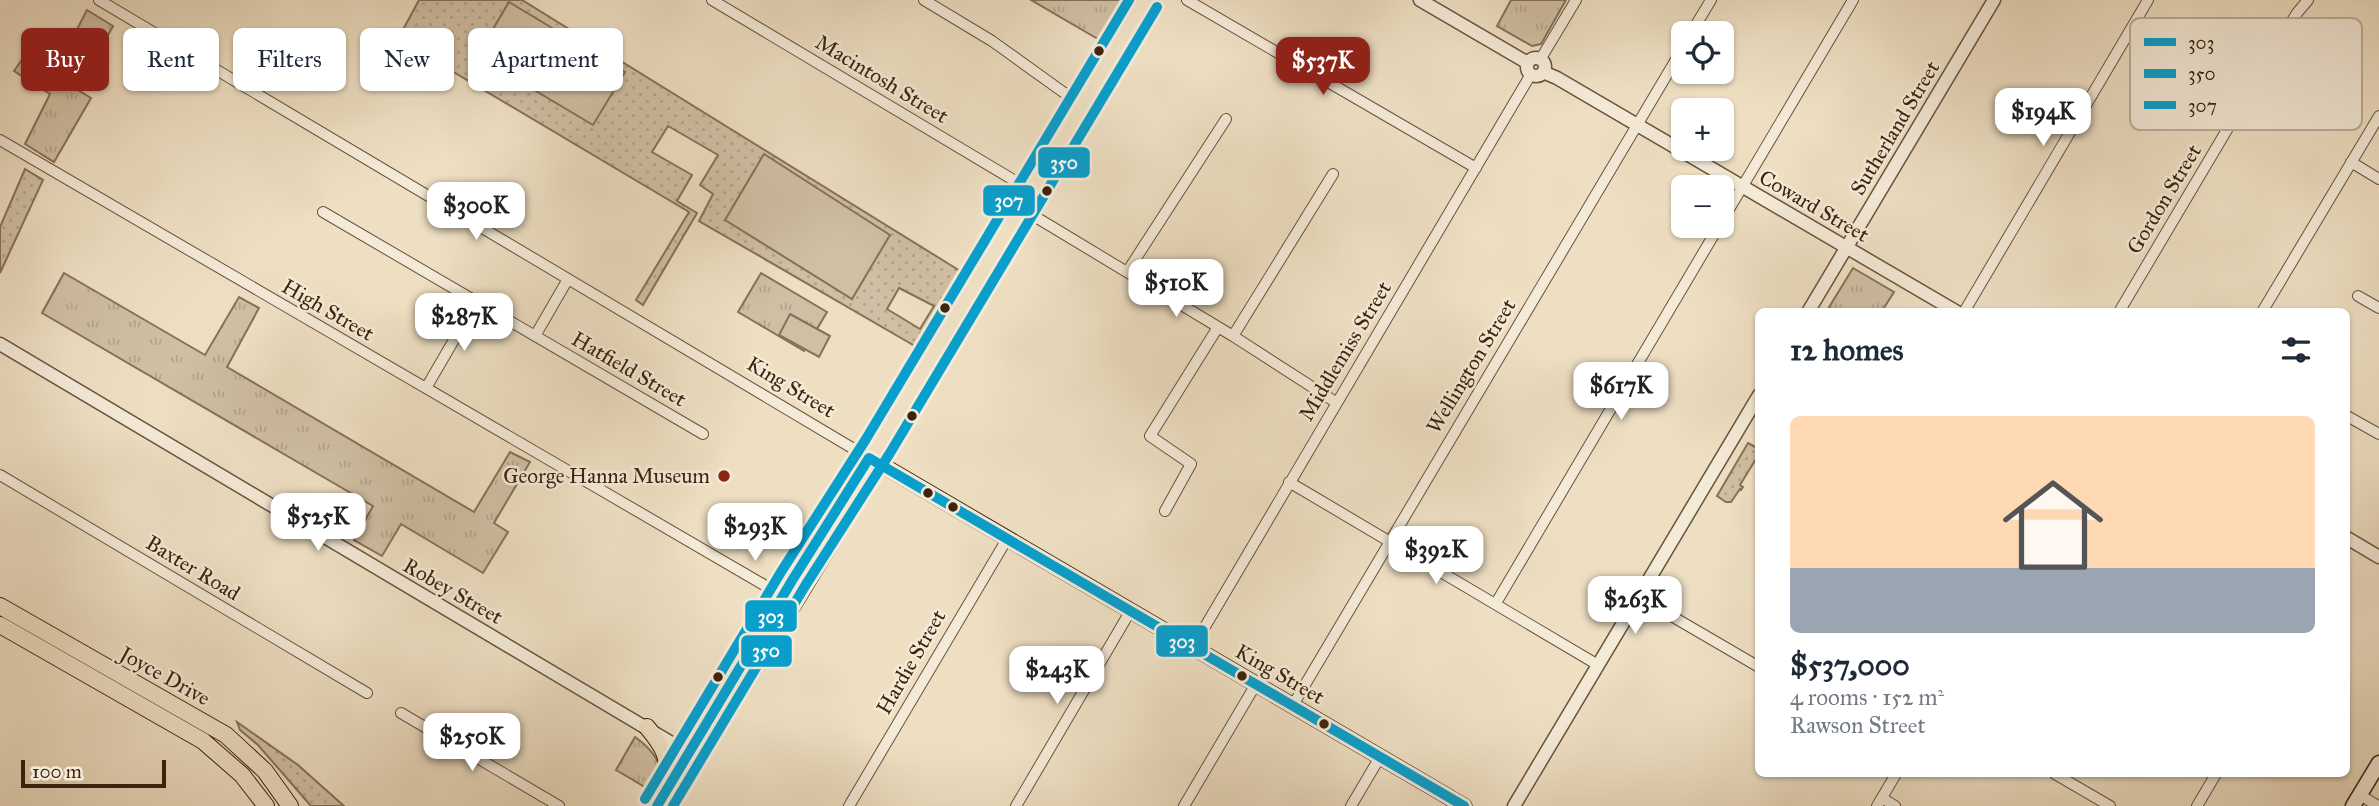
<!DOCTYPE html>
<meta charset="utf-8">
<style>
body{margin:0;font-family:"IM FELL Great Primer",serif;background:#f6f6f7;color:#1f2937;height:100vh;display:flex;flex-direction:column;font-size:26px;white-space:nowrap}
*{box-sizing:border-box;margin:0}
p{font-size:23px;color:#747a83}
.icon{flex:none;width:38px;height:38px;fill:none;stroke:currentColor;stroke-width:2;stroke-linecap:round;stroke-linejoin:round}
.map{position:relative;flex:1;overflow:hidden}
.side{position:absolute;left:1755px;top:308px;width:595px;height:469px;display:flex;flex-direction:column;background:#fff;border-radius:10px;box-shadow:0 2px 5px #0004}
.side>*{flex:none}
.hud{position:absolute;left:21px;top:28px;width:665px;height:63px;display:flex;gap:14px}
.tools{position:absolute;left:1671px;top:21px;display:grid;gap:14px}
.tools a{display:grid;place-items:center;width:63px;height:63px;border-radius:10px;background:#fff;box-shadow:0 2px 5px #0004;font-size:35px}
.scale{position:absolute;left:21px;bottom:18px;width:145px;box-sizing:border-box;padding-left:7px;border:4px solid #3c230c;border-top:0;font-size:19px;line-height:24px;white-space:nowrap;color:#3c230c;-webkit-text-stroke:5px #f4ead8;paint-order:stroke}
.price{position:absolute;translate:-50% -60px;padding:0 16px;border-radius:14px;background:#fff;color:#222;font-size:23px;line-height:46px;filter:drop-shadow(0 2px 4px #0008)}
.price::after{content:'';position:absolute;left:50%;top:42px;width:21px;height:16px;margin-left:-10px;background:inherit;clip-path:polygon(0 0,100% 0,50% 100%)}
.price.current{background:#8f2418;color:#fff}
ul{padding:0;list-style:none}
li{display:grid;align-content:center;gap:14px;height:371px;padding:0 35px}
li+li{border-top:2px solid #e0e1e3}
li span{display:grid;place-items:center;height:217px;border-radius:10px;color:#555}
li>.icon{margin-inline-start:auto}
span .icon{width:126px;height:126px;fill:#fffc;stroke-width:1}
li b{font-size:30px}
h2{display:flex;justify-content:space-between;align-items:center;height:84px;padding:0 35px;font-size:30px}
.chip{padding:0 24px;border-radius:10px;background:#fff;box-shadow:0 2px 5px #0004;font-size:24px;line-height:63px}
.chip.current{background:#8f2418;color:#fff}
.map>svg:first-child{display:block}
</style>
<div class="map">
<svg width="2379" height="806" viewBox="0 0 2379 806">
<defs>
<pattern id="grass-dots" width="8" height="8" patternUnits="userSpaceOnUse" patternTransform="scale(1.75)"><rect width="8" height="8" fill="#d0bfa4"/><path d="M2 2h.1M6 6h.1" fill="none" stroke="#b4a48c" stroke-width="1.8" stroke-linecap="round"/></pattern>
<pattern id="park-tufts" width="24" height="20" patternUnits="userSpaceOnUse" patternTransform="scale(1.75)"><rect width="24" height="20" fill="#d0bfa4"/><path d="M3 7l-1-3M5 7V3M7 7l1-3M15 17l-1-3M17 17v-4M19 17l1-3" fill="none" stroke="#b4a48c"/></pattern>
</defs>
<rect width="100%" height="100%" fill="#eedfc3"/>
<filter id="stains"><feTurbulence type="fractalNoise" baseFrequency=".00286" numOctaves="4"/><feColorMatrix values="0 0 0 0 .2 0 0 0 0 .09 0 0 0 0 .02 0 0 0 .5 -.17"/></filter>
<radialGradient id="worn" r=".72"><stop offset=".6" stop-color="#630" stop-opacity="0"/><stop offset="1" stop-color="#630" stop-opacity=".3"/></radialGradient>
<path fill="url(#grass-dots)" stroke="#867158" stroke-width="2" fill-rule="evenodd" d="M419 0H522L957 269 964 274 920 349 699 221 713 194 700 185 718 155 668 126 652 152 692 175 677 201 697 213 643 305 636 300 689 212 398 39ZM899 288 934 306 920 329 887 309Z
M25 169 43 180 0 273V227Z
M1748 443 1759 449V454L1740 485 1743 487 1741 490 1740 489 1731 502H1726L1717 496Z
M237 722 298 765 344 806H311L258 745 240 730Z"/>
<path fill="url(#park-tufts)" stroke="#867158" stroke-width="2" d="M1031 0H1128L1103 42Z
M1511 0H1566L1541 44 1532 46 1497 26Z
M87 10 113 26 78 90 91 98 54 162 25 144 50 94 14 71 28 51 57 68Z
M1853 268 1894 292 1882 311 1833 312 1828 309Z
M64 273 205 355 239 297 259 308 227 367 474 512 510 452 530 462 494 523 508 532 483 573 401 524 382 556 354 540 373 506 42 313Z
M761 273 827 312 804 351 738 312Z
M635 737C645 744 664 761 659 775 657 780 652 786 650 790L616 770Z"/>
<path fill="#d0bfa4" stroke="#867158" stroke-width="2" d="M509 2 625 72 593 125 477 56Z
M764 154 890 235 852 299 725 220Z
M790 314 830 336 819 357 779 335Z"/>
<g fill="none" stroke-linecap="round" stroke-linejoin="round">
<g stroke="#68523a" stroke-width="10">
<path id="pedestrian" d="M741 509 811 551"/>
</g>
<g stroke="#68523a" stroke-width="12">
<path id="minor" d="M99 0 869 458
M712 0 1032 191
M924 0 992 41 1063 92 1084 104
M1187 0 1476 168
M1691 33 1711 0
M1540 60 1576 0
M0 140 783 596
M2351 162 2379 179
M323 212 703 434
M1029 213 1233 336 1337 403
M1722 221 1853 0
M1127 272 1226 119
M2358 296 2379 308
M1964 312 2148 0
M2119 312 2279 42 2297 13 2308 0
M2262 312 2379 116
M535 336 568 279
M1233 336 1333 174
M426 388 476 302
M2347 416 2379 434
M0 475 367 693
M1289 482 1598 665
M1165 511 1191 464 1150 436 1218 327
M1639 597 1759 667
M1496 603 1719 226
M1193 647 1531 74
M1293 705 1684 46
M401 713 559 806
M2055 774 2110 806
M2360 795 2378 806
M1882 798 1895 806
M849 806 1007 539
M1016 806 1131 610
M1184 806 1256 684
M1351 806 1380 757
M1877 806 1896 774
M2197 806 2216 774"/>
</g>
<g stroke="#68523a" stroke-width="15">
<path id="tertiary" d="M1420 0 1528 63
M1527 67a9 9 0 1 1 18 0a9 9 0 1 1-18 0Z
M1543 72 1557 78 1957 312
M1808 312 1994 0
M0 344 695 757
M2347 538 2379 557
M1514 806 1759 395"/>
</g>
<g stroke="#3c230c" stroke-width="17">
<path id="secondary" d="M870 458 1464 806
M2353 806 2379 763"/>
</g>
<g stroke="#3c230c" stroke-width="18">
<path id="primary" d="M0 606 226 735 265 771 290 806
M0 625 203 741 242 775 266 806
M647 727C662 745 672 759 665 784
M657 806 793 579 878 446 1145 0
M670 806 895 438"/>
</g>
<use href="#pedestrian" stroke="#f4ead8" stroke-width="7"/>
<use href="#minor" stroke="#f4ead8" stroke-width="10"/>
<use href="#tertiary" stroke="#f4ead8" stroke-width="12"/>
<use href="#secondary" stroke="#f4ead8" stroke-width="14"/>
<use href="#primary" stroke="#eedfc3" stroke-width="16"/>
<g stroke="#f4ead8" stroke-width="16">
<path id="bus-1" d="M657 806 793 579 869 458 1464 806"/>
</g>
<g stroke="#f4ead8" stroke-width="16">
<path id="bus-2" d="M673 806 805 586 890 453 1157 7"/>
</g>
<g stroke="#f4ead8" stroke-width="16">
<path id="bus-3" d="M645 799 781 572 866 439 1129 0"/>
</g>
<use href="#bus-1" stroke="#099fcd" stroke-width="10"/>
<use href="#bus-2" stroke="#099fcd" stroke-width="10"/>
<use href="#bus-3" stroke="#099fcd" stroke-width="10"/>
</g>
<g fill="#3c230c" stroke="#f4ead8" stroke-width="2.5">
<circle cx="1099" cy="51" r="6"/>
<circle cx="1047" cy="191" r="6"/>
<circle cx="945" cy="308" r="6"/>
<circle cx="912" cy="416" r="6"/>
<circle cx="928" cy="493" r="6"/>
<circle cx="953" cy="507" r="6"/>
<circle cx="1242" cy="676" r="6"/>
<circle cx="718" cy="677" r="6"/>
<circle cx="1324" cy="724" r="6"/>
</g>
<circle fill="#8f2418" stroke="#f4ead8" stroke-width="2.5" cx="724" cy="476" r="7"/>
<g text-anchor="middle" stroke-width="5" stroke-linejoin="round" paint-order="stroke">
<g font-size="21" fill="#3c230c" stroke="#f4ead8">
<text transform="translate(882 79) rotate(31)" y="7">Macintosh Street</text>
<text transform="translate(1895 128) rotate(-59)" y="7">Sutherland Street</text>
<text transform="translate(2164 199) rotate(-59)" y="7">Gordon Street</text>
<text transform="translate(1814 206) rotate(30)" y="7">Coward Street</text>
<text transform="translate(328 310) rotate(30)" y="7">High Street</text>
<text transform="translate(1345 351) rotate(-59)" y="7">Middlemiss Street</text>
<text transform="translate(1471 366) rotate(-59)" y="7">Wellington Street</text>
<text transform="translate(629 369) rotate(30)" y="7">Hatfield Street</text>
<text transform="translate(791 387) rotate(31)" y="7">King Street</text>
<text transform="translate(193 568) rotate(31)" y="7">Baxter Road</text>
<text transform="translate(453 591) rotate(30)" y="7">Robey Street</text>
<text transform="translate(911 662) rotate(-60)" y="7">Hardie Street</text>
<text transform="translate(1280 674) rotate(30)" y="7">King Street</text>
<text transform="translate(165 676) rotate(29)" y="7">Joyce Drive</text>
</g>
<g font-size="21" fill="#3c230c" stroke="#f4ead8" text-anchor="end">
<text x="710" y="483">George Hanna Museum</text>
</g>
</g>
<rect x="2130" y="18" width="232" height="112" rx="10" fill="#f4ead8" stroke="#bdae9b" stroke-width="2"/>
<rect x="2144" y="38" width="32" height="8" fill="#099fcd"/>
<rect x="2144" y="69" width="32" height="9" fill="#099fcd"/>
<rect x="2144" y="101" width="32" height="8" fill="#099fcd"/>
<g font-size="19" fill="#3c230c">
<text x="2188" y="49">303</text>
<text x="2188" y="80">350</text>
<text x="2188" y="112">307</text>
</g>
<g stroke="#f4ead8" stroke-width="2.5">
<rect x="1037" y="146" width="54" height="33" rx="7" fill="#099fcd"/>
<rect x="982" y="184" width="54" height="33" rx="7" fill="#099fcd"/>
<rect x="744" y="599" width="54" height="34" rx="7" fill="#099fcd"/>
<rect x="1155" y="624" width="54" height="34" rx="7" fill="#099fcd"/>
<rect x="740" y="634" width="53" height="34" rx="7" fill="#099fcd"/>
</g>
<g font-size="19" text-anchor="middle" font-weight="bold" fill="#fff">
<text x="1064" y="169">350</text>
<text x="1009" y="207">307</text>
<text x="771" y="623">303</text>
<text x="1182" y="648">303</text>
<text x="766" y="657">350</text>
</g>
<rect width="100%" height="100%" filter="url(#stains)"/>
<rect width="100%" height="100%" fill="url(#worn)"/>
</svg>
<div class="tools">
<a><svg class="icon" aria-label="locate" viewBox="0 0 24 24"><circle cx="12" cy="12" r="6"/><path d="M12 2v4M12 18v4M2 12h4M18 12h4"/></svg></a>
<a>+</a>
<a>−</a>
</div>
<div class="scale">100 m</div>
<b class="price current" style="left:1323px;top:97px">$537K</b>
<b class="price" style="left:2043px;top:148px">$194K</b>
<b class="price" style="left:476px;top:242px">$300K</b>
<b class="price" style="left:1176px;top:319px">$510K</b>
<b class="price" style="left:464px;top:353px">$287K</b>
<b class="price" style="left:1621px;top:422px">$617K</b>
<b class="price" style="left:318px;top:553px">$525K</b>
<b class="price" style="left:755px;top:563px">$293K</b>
<b class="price" style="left:1436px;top:586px">$392K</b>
<b class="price" style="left:1635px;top:636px">$263K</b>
<b class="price" style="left:1057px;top:706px">$243K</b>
<b class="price" style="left:472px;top:773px">$250K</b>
<div class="hud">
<a class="chip current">Buy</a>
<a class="chip">Rent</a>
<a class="chip">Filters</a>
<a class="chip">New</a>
<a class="chip">Apartment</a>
</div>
<section class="side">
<h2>12 homes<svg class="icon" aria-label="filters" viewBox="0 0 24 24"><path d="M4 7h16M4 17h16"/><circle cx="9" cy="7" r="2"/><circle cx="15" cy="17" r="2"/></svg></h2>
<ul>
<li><span style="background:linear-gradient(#ffd9b3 70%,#9aa5b1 0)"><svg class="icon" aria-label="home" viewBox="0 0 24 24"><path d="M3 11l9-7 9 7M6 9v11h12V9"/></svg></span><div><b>$537,000</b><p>4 rooms · 152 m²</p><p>Rawson Street</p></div></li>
</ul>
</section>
</div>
